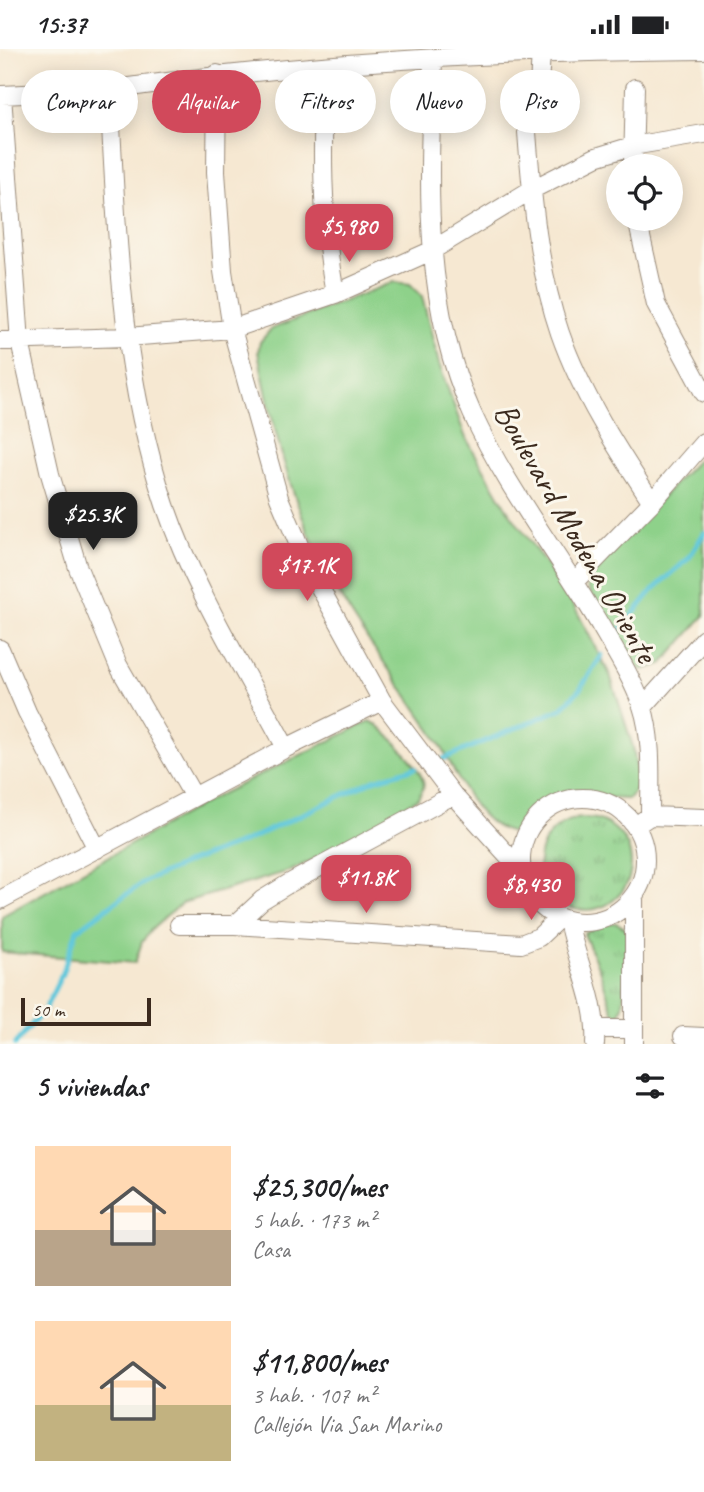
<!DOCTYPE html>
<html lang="es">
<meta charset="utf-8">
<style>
body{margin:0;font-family:Caveat,sans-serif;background:#f6f6f6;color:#202124;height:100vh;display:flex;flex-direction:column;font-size:26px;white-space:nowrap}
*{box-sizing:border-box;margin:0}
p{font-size:23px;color:#757577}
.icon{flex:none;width:38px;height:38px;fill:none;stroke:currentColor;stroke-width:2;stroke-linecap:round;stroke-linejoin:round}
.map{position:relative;height:995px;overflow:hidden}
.drawer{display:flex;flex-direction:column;background:#fff;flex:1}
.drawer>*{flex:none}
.banner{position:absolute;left:21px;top:21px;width:663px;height:63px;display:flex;gap:14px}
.tools{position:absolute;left:606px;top:105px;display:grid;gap:14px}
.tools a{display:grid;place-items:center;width:77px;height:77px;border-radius:50%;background:#fff;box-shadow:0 4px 18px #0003;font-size:35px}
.scale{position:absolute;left:21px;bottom:18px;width:130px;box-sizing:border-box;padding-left:7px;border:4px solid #3b2a1e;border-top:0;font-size:19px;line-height:24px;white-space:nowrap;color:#3b2a1e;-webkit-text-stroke:5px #fbf7ec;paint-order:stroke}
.price{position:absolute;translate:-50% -60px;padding:0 16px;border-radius:14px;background:#d1495b;color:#fff;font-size:23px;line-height:46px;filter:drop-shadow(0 2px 4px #0008)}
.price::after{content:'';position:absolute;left:50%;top:42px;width:21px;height:16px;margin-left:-10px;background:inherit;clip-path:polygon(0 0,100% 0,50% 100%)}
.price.on{background:#222;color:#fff}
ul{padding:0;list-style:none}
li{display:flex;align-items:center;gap:21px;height:175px;padding:0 35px}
li span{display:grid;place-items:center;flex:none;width:196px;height:140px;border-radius:0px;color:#555}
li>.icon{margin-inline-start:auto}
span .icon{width:84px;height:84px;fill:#fffc;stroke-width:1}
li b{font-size:30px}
h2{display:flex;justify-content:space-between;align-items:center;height:84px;padding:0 35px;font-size:30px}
.chip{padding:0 24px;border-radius:32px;background:#fff;box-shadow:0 4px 18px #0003;font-size:24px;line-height:63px}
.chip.on{background:#d1495b;color:#fff}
.status{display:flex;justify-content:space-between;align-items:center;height:49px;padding:0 35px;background:#fff;direction:ltr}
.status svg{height:19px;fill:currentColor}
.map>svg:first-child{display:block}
</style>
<div class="status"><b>15:37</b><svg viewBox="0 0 49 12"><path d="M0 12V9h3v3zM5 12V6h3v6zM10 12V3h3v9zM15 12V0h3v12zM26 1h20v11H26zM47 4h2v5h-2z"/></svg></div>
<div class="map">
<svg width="704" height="995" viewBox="0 0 704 995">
<defs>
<pattern id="grass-tufts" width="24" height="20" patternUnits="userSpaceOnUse" patternTransform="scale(1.75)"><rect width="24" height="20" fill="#8ed18a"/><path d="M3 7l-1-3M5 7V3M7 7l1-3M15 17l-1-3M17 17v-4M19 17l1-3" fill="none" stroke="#75aa70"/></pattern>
</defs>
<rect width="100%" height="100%" fill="#fbf7ec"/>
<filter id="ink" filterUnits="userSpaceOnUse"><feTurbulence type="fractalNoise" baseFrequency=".0143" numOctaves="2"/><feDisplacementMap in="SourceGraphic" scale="14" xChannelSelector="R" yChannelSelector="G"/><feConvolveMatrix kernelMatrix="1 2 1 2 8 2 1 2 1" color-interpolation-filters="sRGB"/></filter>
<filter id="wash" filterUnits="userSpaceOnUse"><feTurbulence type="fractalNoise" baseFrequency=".00686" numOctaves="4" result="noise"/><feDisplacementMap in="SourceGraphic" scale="28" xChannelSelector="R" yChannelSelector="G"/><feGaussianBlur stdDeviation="1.57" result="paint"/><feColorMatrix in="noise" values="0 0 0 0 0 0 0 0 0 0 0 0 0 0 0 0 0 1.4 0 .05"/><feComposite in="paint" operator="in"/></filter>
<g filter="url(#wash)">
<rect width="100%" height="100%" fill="#f6e8d2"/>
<path fill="url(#grass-tufts)" stroke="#647e54" stroke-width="2" d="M539 815a46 46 0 1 1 92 0a46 46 0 1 1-92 0Z
M604 874H617L628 881 623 957 619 966 613 963 599 920 584 885Z"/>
<path fill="#8ed18a" stroke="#647e54" stroke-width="2" d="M394 233 410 235 422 247 439 315 465 387 505 457 572 553 610 626 633 698 639 737 628 750C603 751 579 737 556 749 539 758 530 779 513 784 473 776 457 722 438 692 402 636 360 585 329 527 292 457 273 380 258 303L260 293 271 280Z
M704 404V567L662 615 642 621 629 613 588 538 590 524Z
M370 672C383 677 417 715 422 729 426 737 422 742 418 749L353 791 292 821 182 854 151 881 142 893 135 914 2 903V867L223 744Z"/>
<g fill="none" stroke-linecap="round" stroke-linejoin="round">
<path stroke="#5fc7db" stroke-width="5" d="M620 581 653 541 689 509 704 484
M443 710 561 660 580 640 602 606
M15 995 45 960 62 925 77 881 118 851 148 831 194 811 246 792 374 731 415 719"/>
</g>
</g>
<g filter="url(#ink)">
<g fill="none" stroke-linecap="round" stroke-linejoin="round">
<g stroke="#988978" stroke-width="20">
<path id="street" d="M433 10C429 130 421 251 472 364 507 441 561 508 603 581 617 605 633 631 642 657 653 689 650 733 650 767
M326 17C321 95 321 168 335 245
M217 25 216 123 223 222 232 280 279 449 307 515 382 652 453 746 522 822
M109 41C306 12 505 3 704 1
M538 54 541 3
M527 83C532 150 538 220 560 284 581 344 617 400 652 453
M633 117 635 39
M637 170 656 255 704 344
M0 292 127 288 232 280 335 245 431 202 531 141 596 108 632 97 704 85
M575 532 652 453 704 393
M0 600 27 663 97 800
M643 658 704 590
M194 748 118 616 78 519 50 425 20 293 2 46 109 41C117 180 120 322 165 456 194 541 244 620 286 699
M521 811a62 62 0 1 1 124 0a62 62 0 1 1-124 0Z
M641 773 650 767 704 769
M0 851 286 699 382 652
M568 871C576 913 598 952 595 995
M179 876H235L521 895 539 888 559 869
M235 876 262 851 288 835 453 746
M596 980H634
M683 987 704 988
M634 995V846"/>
</g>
<use href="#street" stroke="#fff" stroke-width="18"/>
</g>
</g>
<g text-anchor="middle" stroke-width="6" stroke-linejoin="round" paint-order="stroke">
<g font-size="33" fill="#3b2a1e" stroke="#fbf7ec">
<text transform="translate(577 483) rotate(60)" y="12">Boulevard Modena Oriente</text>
</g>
</g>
</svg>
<div class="tools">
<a><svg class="icon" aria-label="locate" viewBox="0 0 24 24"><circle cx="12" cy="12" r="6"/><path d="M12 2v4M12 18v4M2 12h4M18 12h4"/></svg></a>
</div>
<div class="scale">50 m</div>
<b class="price" style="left:349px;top:215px">$5,980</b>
<b class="price on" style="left:93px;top:503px">$25.3K</b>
<b class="price" style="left:307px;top:554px">$17.1K</b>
<b class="price" style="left:366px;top:866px">$11.8K</b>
<b class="price" style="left:531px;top:873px">$8,430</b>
<div class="banner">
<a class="chip">Comprar</a>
<a class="chip on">Alquilar</a>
<a class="chip">Filtros</a>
<a class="chip">Nuevo</a>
<a class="chip">Piso</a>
</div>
</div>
<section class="drawer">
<h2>5 viviendas<svg class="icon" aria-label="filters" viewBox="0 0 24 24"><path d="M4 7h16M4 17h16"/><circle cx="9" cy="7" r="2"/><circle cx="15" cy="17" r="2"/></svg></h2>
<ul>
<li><span style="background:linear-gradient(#ffd9b3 60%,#b9a48a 0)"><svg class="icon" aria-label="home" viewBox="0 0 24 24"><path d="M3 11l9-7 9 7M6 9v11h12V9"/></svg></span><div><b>$25,300/mes</b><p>5 hab. · 173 m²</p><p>Casa</p></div></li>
<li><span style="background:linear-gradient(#ffd9b3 60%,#c2b280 0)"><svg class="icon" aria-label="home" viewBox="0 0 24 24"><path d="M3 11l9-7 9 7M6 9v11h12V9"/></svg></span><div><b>$11,800/mes</b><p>3 hab. · 107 m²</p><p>Callejón Via San Marino</p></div></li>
</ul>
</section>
